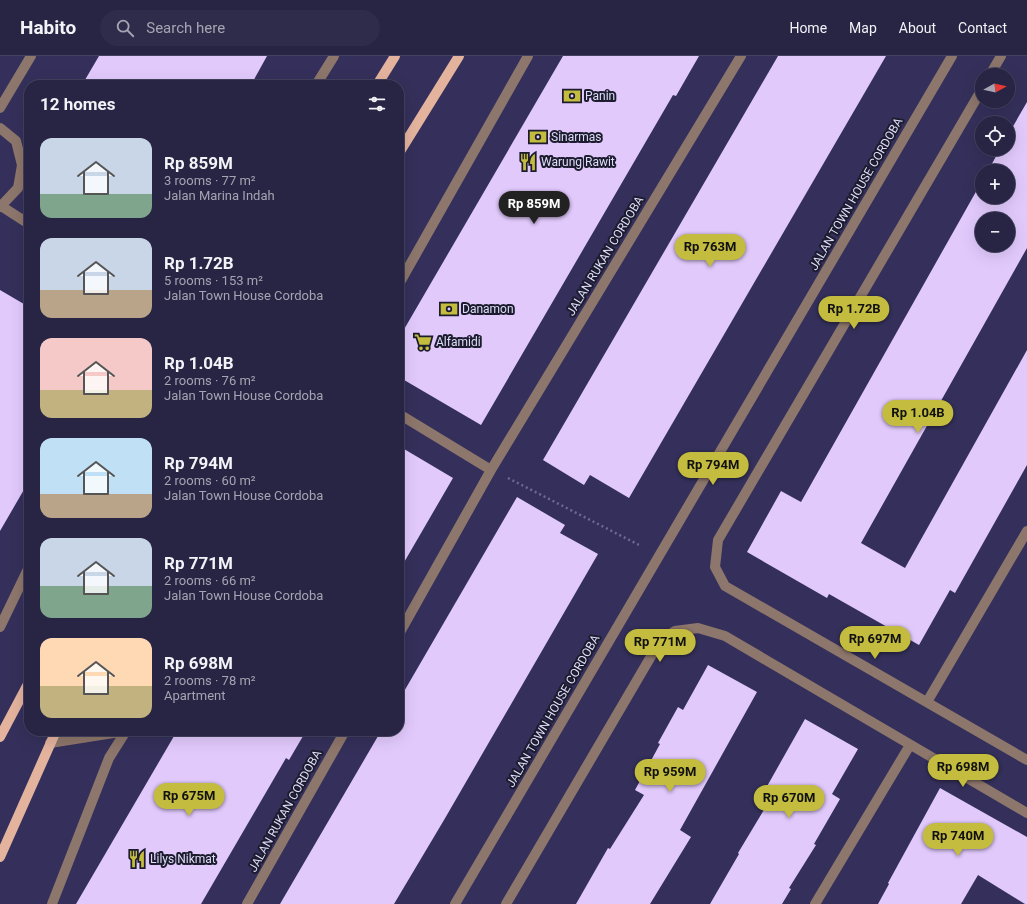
<!DOCTYPE html>
<meta charset="utf-8">
<style>
body{margin:0;font-family:Roboto,sans-serif;background:#2f2c4b;color:#f1f3f6;height:100vh;display:flex;flex-direction:column;font-size:15px;white-space:nowrap}
*{box-sizing:border-box;margin:0}
p{font-size:13px;color:#a4a4b2}
.icon{flex:none;width:22px;height:22px;fill:none;stroke:currentColor;stroke-width:2;stroke-linecap:round;stroke-linejoin:round}
.map{position:relative;flex:1;overflow:hidden}
.drawer{position:absolute;left:24px;top:24px;width:380px;height:656px;display:flex;flex-direction:column;background:#272444;border-radius:16px;box-shadow:0 4px 16px #0002,0 0 0 1px #43415d}
.drawer>*{flex:none}
.needle{width:26px;rotate:82deg}
.controls{position:absolute;left:975px;top:12px;display:grid;gap:8px}
.controls a{display:grid;place-items:center;width:40px;height:40px;border-radius:50%;background:#272444;box-shadow:0 4px 16px #0002,0 0 0 1px #43415d;font-size:20px}
.price{position:absolute;translate:-50% -34px;padding:0 9px;border-radius:14px;background:#c4bc3e;color:#111;font-size:13px;line-height:26px;filter:drop-shadow(0 1px 2px #0008)}
.price::after{content:'';position:absolute;left:50%;top:24px;width:12px;height:9px;margin-left:-6px;background:inherit;clip-path:polygon(0 0,100% 0,50% 100%)}
.price.active{background:#222;color:#fff}
ul{padding:0;list-style:none}
li{display:flex;align-items:center;gap:12px;height:100px;padding:0 16px}
li span{display:grid;place-items:center;flex:none;width:112px;height:80px;border-radius:12px;color:#555}
li>.icon{margin-inline-start:auto}
span .icon{width:48px;height:48px;fill:#fffc;stroke-width:1}
li b{font-size:17px}
h2{display:flex;justify-content:space-between;align-items:center;height:48px;padding:0 16px;font-size:17px}
header{display:flex;align-items:center;gap:24px;box-sizing:border-box;height:56px;padding:0 20px;background:#272444;border-bottom:1px solid #43415d}
header strong{font-size:19px}
nav{display:flex;gap:22px;margin-inline-start:auto;font-size:14px}
.search{width:280px;height:36px;background:#2f2c4b;display:flex;align-items:center;gap:10px;box-sizing:border-box;padding:0 14px;border-radius:22px;color:#a4a4b2;font-size:15px}
.map>svg:first-child{display:block}
</style>
<header>
<strong>Habito</strong>
<div class="search"><svg class="icon" aria-label="search" viewBox="0 0 24 24"><circle cx="10" cy="10" r="6"/><path d="M15 15l6 6"/></svg>Search here</div>
<nav><a>Home</a><a>Map</a><a>About</a><a>Contact</a></nav>
</header>
<div class="map">
<svg width="1027" height="848" viewBox="0 0 1027 848">
<rect width="100%" height="100%" fill="#34305b"/>
<path fill="#e1c9fc" fill-rule="evenodd" d="M99 0H267L251 29H82Z
M563 0H699L676 40 673 39 481 369 399 321V282Z
M778 0H886L629 442 590 419 584 429 543 404Z
M1027 46V192L861 487 905 512 1027 294V409L955 537 950 534 919 589 829 538 827 542 747 496 781 435 801 446 982 125V141H1008V115H988L1000 93H1008V79ZM982 163H1008V189H982Z
M0 234 29 251V425L0 475Z
M399 390 453 422 399 515Z
M517 441 565 469 560 477 598 498 444 764 394 848H280L381 675H399V644Z
M708 609 757 636 680 774 691 781 650 848H576L608 792 610 793 644 739 635 734 660 688 658 687 678 651 683 654Z
M805 663 858 693 832 738 840 743 814 788 816 789 789 832 791 833 782 848H710L739 798 738 797 765 752 757 748Z
M177 675H306L289 704 286 702 201 848H76Z
M940 732 1027 781V848H1025L978 819 961 848H878L889 828 888 827Z"/>
<g fill="none" stroke-linecap="round" stroke-linejoin="round">
<path stroke="#6e6b91" stroke-width="2.5" stroke-dasharray="2 3" stroke-linecap="butt" d="M508 422 641 490"/>
<path stroke="#8d766b" stroke-width="10" d="M990 19 1001 0
M316 29 334 0
M982 33 718 484 715 511 725 530 1027 704
M0 52 31 0
M0 72 16 85 22 109 18 132 0 151
M1 150 29 168
M399 228 528 0
M399 358 491 414
M0 571 29 511
M399 578 491 414 741 0
M927 646 1027 475
M50 687 126 675
M52 848 109 702 126 675
M247 848 345 675
M455 848 952 0
M506 848 660 585 675 575 698 572 725 580 1027 757
M815 848 910 689"/>
<path stroke="#e3b39d" stroke-width="10" d="M377 29 395 0
M399 97 459 0
M0 681 29 626
M0 801 56 675"/>
</g>
<defs>
<g id="bank-bare" transform="scale(1.38)"><path d="M-6-4H6V4H-6ZM0-2.3a2.3 2.3 0 1 0 0 4.6a2.3 2.3 0 1 0 0-4.6Z" fill="#c4bc3e" stroke="#1d1c2f" stroke-width="2.5" paint-order="stroke"/></g>
<g id="restaurant-bare" transform="scale(1.38)"><path d="M-5-6h1v4h1v-4h1v4h1v-4h1v5L-1.5 .5V6h-2V.5L-5-1ZM5-6V6H3V1.5H1.5Q1.5-4 5-6Z" fill="#c4bc3e" stroke="#1d1c2f" stroke-width="2.5" paint-order="stroke"/></g>
<g id="supermarket-bare" transform="scale(1.38)"><path d="M-6-5.5h2.5l.6 2H6L4.5 2H-2.5L-4.4-4H-6ZM-1.5 3.2a1.3 1.3 0 1 0 .1 0ZM3 3.2a1.3 1.3 0 1 0 .1 0Z" fill="#c4bc3e" stroke="#1d1c2f" stroke-width="2.5" paint-order="stroke"/></g>
</defs>
<g fill-rule="evenodd">
<use href="#bank-bare" x="572" y="40"/>
<use href="#bank-bare" x="538" y="81"/>
<use href="#restaurant-bare" x="528" y="106"/>
<use href="#bank-bare" x="449" y="253"/>
<use href="#supermarket-bare" x="423" y="286"/>
<use href="#restaurant-bare" x="137" y="803"/>
</g>
<g text-anchor="middle" stroke-width="4" stroke-linejoin="round" paint-order="stroke">
<g font-size="12" fill="#dedefa" stroke="#1d1c2f" text-anchor="start">
<text x="585" y="44">Panin</text>
<text x="551" y="85">Sinarmas</text>
<text x="541" y="110">Warung Rawit</text>
<text x="462" y="257">Danamon</text>
<text x="436" y="290">Alfamidi</text>
<text x="150" y="807">Lilys Nikmat</text>
</g>
<g font-size="12" fill="#dedefa" stroke="#1d1c2f">
<text transform="translate(856 138) rotate(-60)" y="4">JALAN TOWN HOUSE CORDOBA</text>
<text transform="translate(605 200) rotate(-59)" y="4">JALAN RUKAN CORDOBA</text>
<text transform="translate(553 655) rotate(-60)" y="4">JALAN TOWN HOUSE CORDOBA</text>
<text transform="translate(285 755) rotate(-61)" y="4">JALAN RUKAN CORDOBA</text>
</g>
</g>
</svg>
<div class="controls">
<a><svg class="needle" viewBox="-14 -14 28 28"><path d="M0-13l5 13h-10z" fill="#e53935"/><path d="M0 13l5-13h-10z" fill="#a4a4b2"/></svg></a>
<a><svg class="icon" aria-label="locate" viewBox="0 0 24 24"><circle cx="12" cy="12" r="6"/><path d="M12 2v4M12 18v4M2 12h4M18 12h4"/></svg></a>
<a>+</a>
<a>−</a>
</div>
<b class="price active" style="left:534px;top:169px">Rp 859M</b>
<b class="price" style="left:710px;top:212px">Rp 763M</b>
<b class="price" style="left:854px;top:274px">Rp 1.72B</b>
<b class="price" style="left:918px;top:378px">Rp 1.04B</b>
<b class="price" style="left:713px;top:430px">Rp 794M</b>
<b class="price" style="left:875px;top:604px">Rp 697M</b>
<b class="price" style="left:660px;top:607px">Rp 771M</b>
<b class="price" style="left:963px;top:732px">Rp 698M</b>
<b class="price" style="left:670px;top:737px">Rp 959M</b>
<b class="price" style="left:189px;top:761px">Rp 675M</b>
<b class="price" style="left:789px;top:763px">Rp 670M</b>
<b class="price" style="left:958px;top:801px">Rp 740M</b>
<section class="drawer">
<h2>12 homes<svg class="icon" aria-label="filters" viewBox="0 0 24 24"><path d="M4 7h16M4 17h16"/><circle cx="9" cy="7" r="2"/><circle cx="15" cy="17" r="2"/></svg></h2>
<ul>
<li><span style="background:linear-gradient(#c9d6e8 70%,#7fa58c 0)"><svg class="icon" aria-label="home" viewBox="0 0 24 24"><path d="M3 11l9-7 9 7M6 9v11h12V9"/></svg></span><div><b>Rp 859M</b><p>3 rooms · 77 m²</p><p>Jalan Marina Indah</p></div></li>
<li><span style="background:linear-gradient(#c9d6e8 65%,#b9a48a 0)"><svg class="icon" aria-label="home" viewBox="0 0 24 24"><path d="M3 11l9-7 9 7M6 9v11h12V9"/></svg></span><div><b>Rp 1.72B</b><p>5 rooms · 153 m²</p><p>Jalan Town House Cordoba</p></div></li>
<li><span style="background:linear-gradient(#f6c9c9 65%,#c2b280 0)"><svg class="icon" aria-label="home" viewBox="0 0 24 24"><path d="M3 11l9-7 9 7M6 9v11h12V9"/></svg></span><div><b>Rp 1.04B</b><p>2 rooms · 76 m²</p><p>Jalan Town House Cordoba</p></div></li>
<li><span style="background:linear-gradient(#bfe0f5 70%,#b9a48a 0)"><svg class="icon" aria-label="home" viewBox="0 0 24 24"><path d="M3 11l9-7 9 7M6 9v11h12V9"/></svg></span><div><b>Rp 794M</b><p>2 rooms · 60 m²</p><p>Jalan Town House Cordoba</p></div></li>
<li><span style="background:linear-gradient(#c9d6e8 60%,#7fa58c 0)"><svg class="icon" aria-label="home" viewBox="0 0 24 24"><path d="M3 11l9-7 9 7M6 9v11h12V9"/></svg></span><div><b>Rp 771M</b><p>2 rooms · 66 m²</p><p>Jalan Town House Cordoba</p></div></li>
<li><span style="background:linear-gradient(#ffd9b3 60%,#c2b280 0)"><svg class="icon" aria-label="home" viewBox="0 0 24 24"><path d="M3 11l9-7 9 7M6 9v11h12V9"/></svg></span><div><b>Rp 698M</b><p>2 rooms · 78 m²</p><p>Apartment</p></div></li>
</ul>
</section>
</div>
